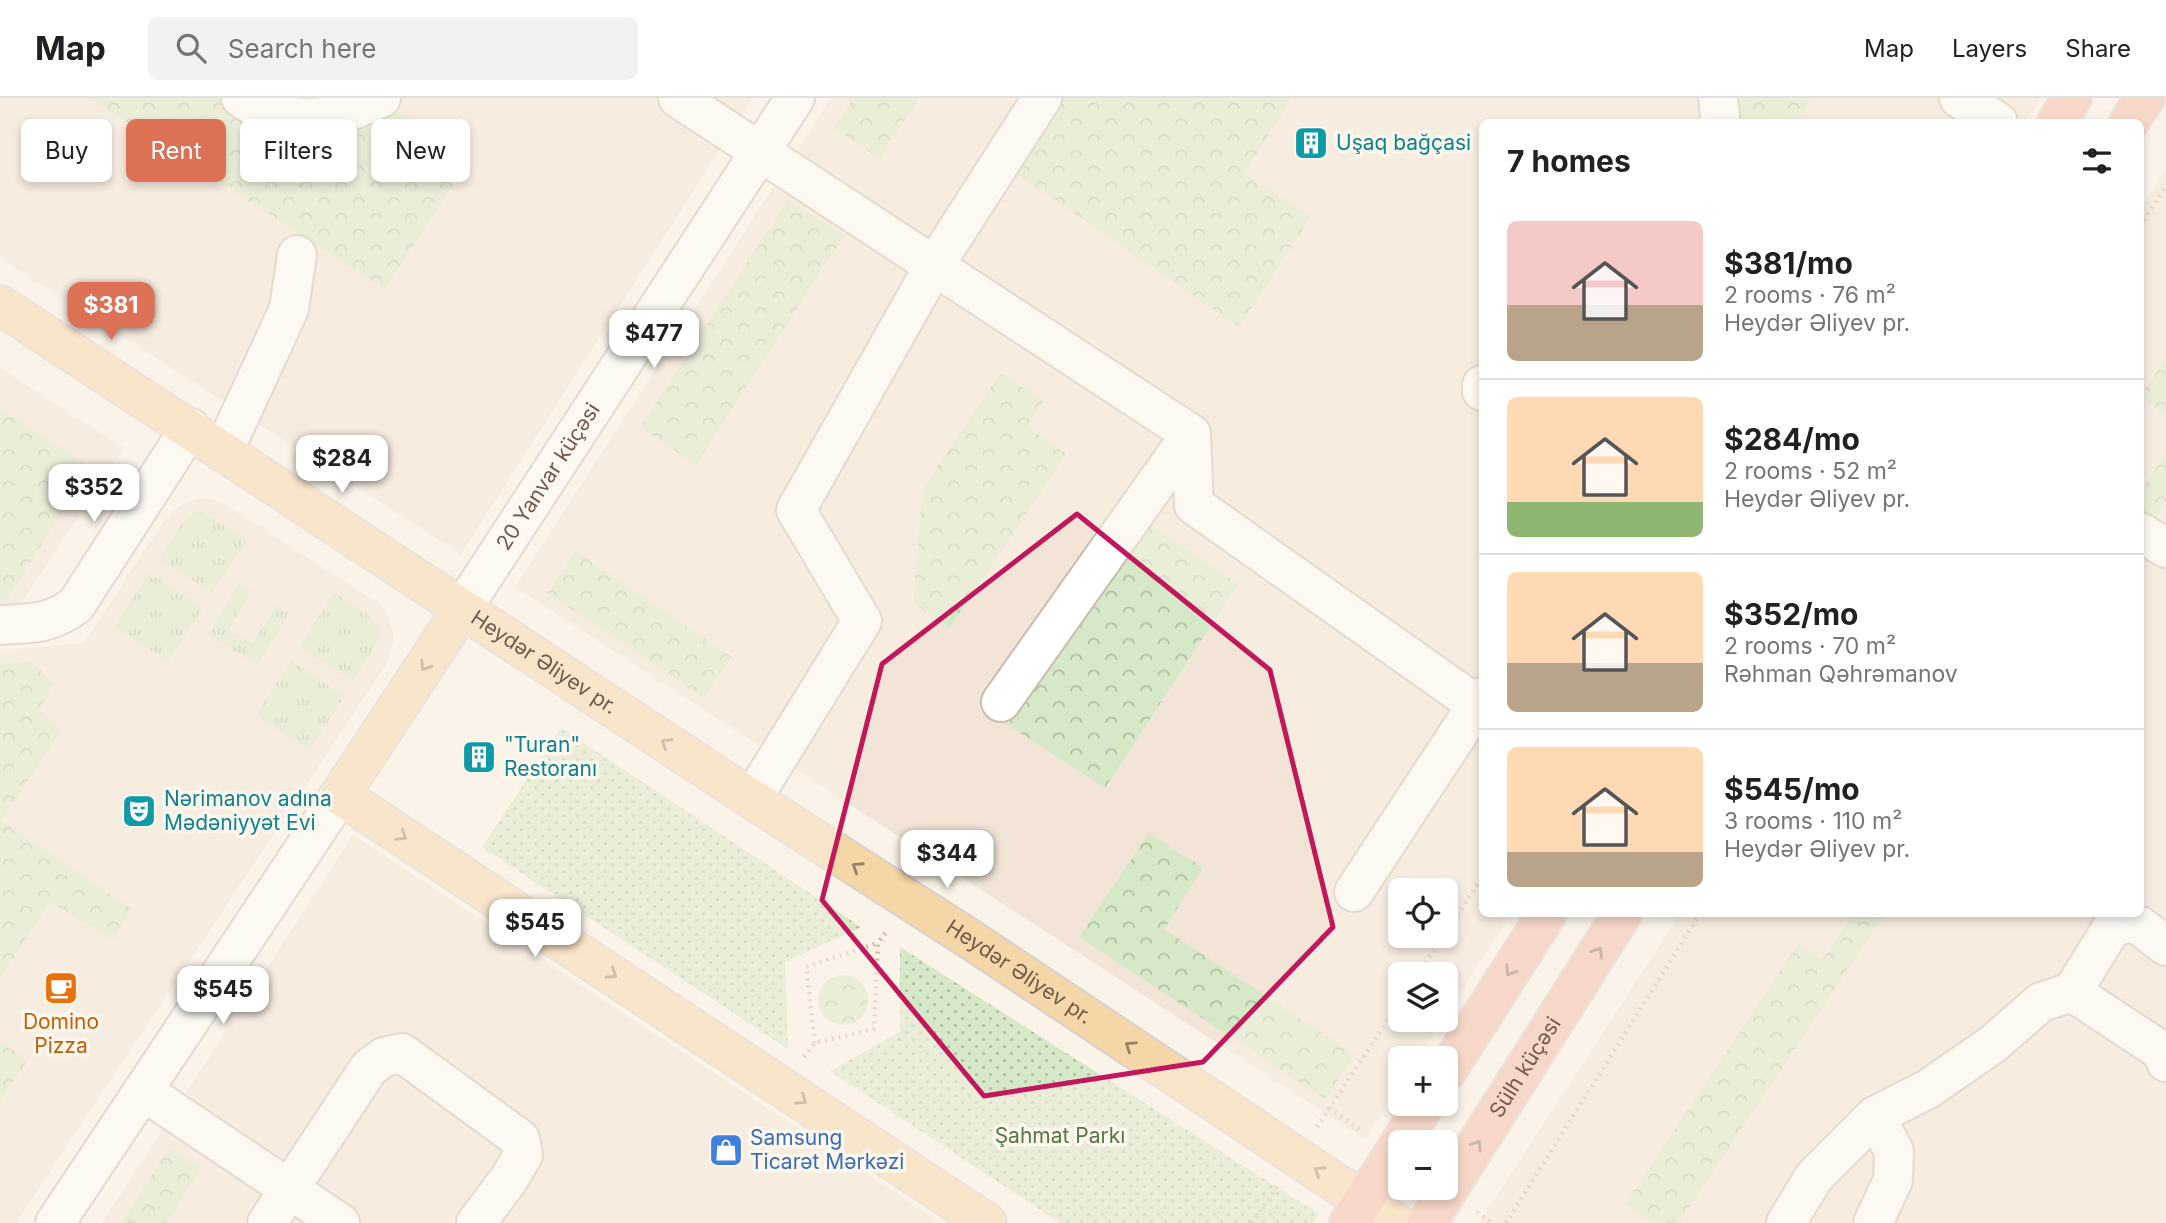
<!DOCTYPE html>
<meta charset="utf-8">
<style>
body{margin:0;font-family:Inter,sans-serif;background:#f2f2f2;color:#202124;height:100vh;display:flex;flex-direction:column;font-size:26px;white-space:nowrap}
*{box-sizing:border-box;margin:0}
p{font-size:23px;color:#757577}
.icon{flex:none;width:38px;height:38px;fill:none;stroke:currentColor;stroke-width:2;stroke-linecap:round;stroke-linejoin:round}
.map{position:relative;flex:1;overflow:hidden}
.side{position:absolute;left:1479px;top:21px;width:665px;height:798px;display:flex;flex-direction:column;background:#fff;border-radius:10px;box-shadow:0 4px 10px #0003}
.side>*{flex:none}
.banner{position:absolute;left:21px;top:21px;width:665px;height:63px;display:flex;gap:14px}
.fabs{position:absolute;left:1388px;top:780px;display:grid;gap:14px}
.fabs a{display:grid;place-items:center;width:70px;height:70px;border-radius:10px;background:#fff;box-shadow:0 4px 10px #0003;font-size:35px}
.price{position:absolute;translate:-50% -60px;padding:0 16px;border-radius:14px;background:#fff;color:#222;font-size:23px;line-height:46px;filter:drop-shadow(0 2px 4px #0008)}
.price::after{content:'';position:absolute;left:50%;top:42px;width:21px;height:16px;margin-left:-10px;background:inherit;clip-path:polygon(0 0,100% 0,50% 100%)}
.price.selected{background:#dc7156;color:#fff}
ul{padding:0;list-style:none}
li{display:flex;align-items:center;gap:21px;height:175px;padding:0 28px}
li+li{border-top:2px solid #e0e0e0}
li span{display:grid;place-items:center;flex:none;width:196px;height:140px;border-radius:10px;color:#555}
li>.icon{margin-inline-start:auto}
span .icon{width:84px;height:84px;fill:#fffc;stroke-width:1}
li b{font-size:30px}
h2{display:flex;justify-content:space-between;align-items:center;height:84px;padding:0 28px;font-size:30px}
.chip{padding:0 24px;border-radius:10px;background:#fff;box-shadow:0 4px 10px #0003;font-size:24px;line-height:63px}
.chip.selected{background:#dc7156;color:#fff}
header{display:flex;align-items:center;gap:42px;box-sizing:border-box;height:98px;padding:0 35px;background:#fff;border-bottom:2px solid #e0e0e0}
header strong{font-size:33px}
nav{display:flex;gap:38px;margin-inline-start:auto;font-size:24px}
.search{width:490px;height:63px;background:#f2f2f2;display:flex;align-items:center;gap:18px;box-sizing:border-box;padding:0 24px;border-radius:10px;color:#757577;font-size:26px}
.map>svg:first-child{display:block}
</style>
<header>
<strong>Map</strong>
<div class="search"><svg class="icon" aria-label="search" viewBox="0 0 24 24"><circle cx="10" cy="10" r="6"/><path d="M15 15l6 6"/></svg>Search here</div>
<nav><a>Map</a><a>Layers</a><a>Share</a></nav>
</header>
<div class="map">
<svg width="2166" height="1125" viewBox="0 0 2166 1125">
<defs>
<pattern id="grass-tufts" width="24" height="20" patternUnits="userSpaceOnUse" patternTransform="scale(1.75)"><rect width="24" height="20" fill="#d5e8c7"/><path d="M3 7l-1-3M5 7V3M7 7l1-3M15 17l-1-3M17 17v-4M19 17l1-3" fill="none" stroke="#b1bfa4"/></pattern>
<pattern id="forest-crowns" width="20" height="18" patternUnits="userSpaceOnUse" patternTransform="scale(1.75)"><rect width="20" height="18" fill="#d5e8c7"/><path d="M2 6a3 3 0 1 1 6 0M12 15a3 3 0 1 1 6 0" fill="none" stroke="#b1bfa4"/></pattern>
<pattern id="park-dots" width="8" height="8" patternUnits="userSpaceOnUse" patternTransform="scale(1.75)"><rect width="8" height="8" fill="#d5e8c7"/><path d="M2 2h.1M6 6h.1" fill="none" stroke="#b1bfa4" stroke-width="1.8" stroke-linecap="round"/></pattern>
</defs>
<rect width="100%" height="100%" fill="#fbf3e8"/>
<path fill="#f2e5d7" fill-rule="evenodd" d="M0 0H753L461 456 0 160Z
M831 0H2041L2025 24H1482V816H1511L1446 917V877H1400V922H1442L1417 961H1400V987L1365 1041 515 489ZM1400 793H1446V838H1400Z
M2166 71V1125H1479L1680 816H2140V111Z
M0 270 124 350 18 510 0 511Z
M196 401H212L226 407 381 507 388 518 393 534V543L385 568 16 1125H0V552L84 545 160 429 172 414 185 405Z
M353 737 942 1125H102Z"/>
<path fill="url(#grass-tufts)" d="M194 414H202L247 442 212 495 159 461 183 423Z
M149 475 203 510 168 563 114 529Z
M239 486 251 493 229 531 252 546 276 508 289 515 258 567 208 536Z
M334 495C392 532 389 526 353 583L299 549Z
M291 563 344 598 310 652 256 617Z"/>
<path fill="url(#forest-crowns)" d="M89 0H379L471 59 385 191Z
M853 0H919L880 61 834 30Z
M1062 0H1292L1244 76 1311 119 1239 229 1013 73Z
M1716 0H1804L1810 4 1796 24H1702Z
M788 102 844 138 696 367 640 329Z
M2166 259V316L2140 299Z
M1000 275 1044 303 1027 329 1066 356 950 530 913 505 923 390Z
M0 311 90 369 7 502 0 503Z
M2166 354V404L2151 427 2140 416V395Z
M1138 419 1238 486 1105 690 1005 625Z
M575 453 732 559 704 600 547 495Z
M31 563 54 586 39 612 62 633 1 723 132 811 113 841 50 804 0 880V566Z
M1149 735 1203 770 1164 831 1355 957 1325 1001 1079 839Z
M1853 816H1885L1679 1125H1652L1625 1106 1798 846 1823 861Z
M818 902a25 25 0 1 1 50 0a25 25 0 1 1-50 0Z
M0 944 28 962 0 1003Z
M169 1051 202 1070 166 1125H121Z"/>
<path fill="url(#park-dots)" d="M561 630 861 829 785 864 788 951 482 749Z
M900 849 1319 1116 1313 1125H1060L830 973 900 934Z"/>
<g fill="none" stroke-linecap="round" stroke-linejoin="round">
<g stroke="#ccbbaf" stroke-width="42">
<g id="minor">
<path d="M241 0 269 17 307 20 339 18 381 0"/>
<path d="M678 0 1191 336 1194 407 1477 607 1482 599"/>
<path d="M1718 0 1720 18 1719 24"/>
<path d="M1959 0 1998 24"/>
<path d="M1482 287V293"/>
<path d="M223 354 289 211 297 157"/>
<path d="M2140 434 2166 450"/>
<path id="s1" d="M462 511 795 0"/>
<path d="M0 527C32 525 49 527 76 507L190 330"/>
<path d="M1001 604 1191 336"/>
<path d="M752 701 862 523 796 412 934 168 1042 0"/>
<path d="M1354 794 1477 607"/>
<path d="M2072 894 2163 954 2166 964"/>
<path d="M143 993 340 1125"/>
<path d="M55 1125 340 697"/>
<path d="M267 1125 369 970 384 959 402 955 520 1041 523 1057 509 1081 476 1125"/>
<path d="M1786 1125 1814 1079 1875 1018 1928 991 1993 946 2041 904 2072 894 2111 831 2126 824 2140 828 2166 848"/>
<path d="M1873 1125 1893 1082 1894 1053 1875 1018"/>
</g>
</g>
<g stroke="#d8d1cd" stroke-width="42">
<g id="major">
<path id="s2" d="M0 207 752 701 976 845 1396 1125"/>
<path d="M462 511 340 697 987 1125"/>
</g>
</g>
<g stroke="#d8d1cd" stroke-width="42">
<g id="highway">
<path d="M2057 24 2072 0"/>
<path d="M2129 24 2145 0"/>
<path d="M1446 974 1547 816"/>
<path d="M1400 1045 1425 1006"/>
<path d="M1349 1125 1400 1046"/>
<path id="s3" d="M1427 1125 1622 816"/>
</g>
</g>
<path stroke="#d4b6a5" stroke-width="4.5" stroke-dasharray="2 5" stroke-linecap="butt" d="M2140 128 2166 88
M1446 835 1482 779
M1418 877 1443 838
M815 945 806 869 878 845
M804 959 815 945 874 931 878 845 887 833
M1329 1010 1363 1034
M1317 1029 1400 904
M1477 1114 1492 1125
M1252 1125 1277 1088
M1506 1125 1700 816"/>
<use href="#minor" stroke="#fff" stroke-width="38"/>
<use href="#major" stroke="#f5d6a6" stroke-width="38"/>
<use href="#highway" stroke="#f1b6a4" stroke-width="38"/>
</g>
<defs><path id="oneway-chevron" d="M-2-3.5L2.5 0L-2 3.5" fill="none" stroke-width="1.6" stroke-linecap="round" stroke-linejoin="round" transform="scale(1.75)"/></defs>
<g stroke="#9b7f68">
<use href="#oneway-chevron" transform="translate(425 568) rotate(123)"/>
<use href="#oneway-chevron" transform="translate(666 645) rotate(-147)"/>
<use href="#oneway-chevron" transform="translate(402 738) rotate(33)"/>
<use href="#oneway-chevron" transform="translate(857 769) rotate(-147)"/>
<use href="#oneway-chevron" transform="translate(612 876) rotate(33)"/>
<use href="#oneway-chevron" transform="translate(1130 948) rotate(-146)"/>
<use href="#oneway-chevron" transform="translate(802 1002) rotate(34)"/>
<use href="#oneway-chevron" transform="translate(1319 1073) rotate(-146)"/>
</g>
<g stroke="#8d6c5f">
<use href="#oneway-chevron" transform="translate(1598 854) rotate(-58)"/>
<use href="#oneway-chevron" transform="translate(1510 873) rotate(123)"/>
<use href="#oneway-chevron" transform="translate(1477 1047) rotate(-58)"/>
</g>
<path d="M0 0H2166V1125H0ZM1077 416 1270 572 1333 829 1203 964 984 998 822 802 882 566Z" fill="#fbf3e8" fill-opacity=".55" fill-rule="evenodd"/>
<path fill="none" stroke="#c2185b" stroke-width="5" stroke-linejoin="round" d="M1077 416 1270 572 1333 829 1203 964 984 998 822 802 882 566Z"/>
<defs>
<g id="building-square" transform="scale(1.75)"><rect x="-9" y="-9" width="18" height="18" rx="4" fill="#0f9aa8" stroke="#fef7ee"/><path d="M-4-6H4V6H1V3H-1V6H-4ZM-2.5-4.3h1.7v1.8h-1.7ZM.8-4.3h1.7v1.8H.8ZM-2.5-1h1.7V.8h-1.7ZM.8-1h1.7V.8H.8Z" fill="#fff"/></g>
<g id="theatre-square" transform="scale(1.75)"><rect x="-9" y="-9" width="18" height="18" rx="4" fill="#0f9aa8" stroke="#fef7ee"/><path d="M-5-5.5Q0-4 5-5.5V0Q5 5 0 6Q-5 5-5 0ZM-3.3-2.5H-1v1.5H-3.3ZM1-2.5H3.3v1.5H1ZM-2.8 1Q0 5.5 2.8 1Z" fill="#fff"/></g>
<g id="cafe-square" transform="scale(1.75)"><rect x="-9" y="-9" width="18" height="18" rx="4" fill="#e8710a" stroke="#fef7ee"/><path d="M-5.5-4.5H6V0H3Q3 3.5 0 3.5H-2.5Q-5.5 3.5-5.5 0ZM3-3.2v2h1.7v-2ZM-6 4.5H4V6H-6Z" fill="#fff"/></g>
<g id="shop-square" transform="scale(1.75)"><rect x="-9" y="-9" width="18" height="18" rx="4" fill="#3f7fe0" stroke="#fef7ee"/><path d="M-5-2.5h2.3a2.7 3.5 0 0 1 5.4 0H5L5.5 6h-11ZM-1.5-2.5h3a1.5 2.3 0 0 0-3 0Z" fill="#fff"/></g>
</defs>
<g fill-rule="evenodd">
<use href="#building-square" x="1311" y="45"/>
<use href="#building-square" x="479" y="659"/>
<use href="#theatre-square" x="139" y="713"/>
<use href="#cafe-square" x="61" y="890"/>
<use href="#shop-square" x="726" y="1052"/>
</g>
<g text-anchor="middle" stroke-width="7" stroke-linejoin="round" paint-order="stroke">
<g font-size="21" fill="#0d838f" stroke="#fef7ee" text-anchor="start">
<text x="1336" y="52">Uşaq bağçasi</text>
<text x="504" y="654">"Turan"<tspan x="504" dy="24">Restoranı</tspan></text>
<text x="164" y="708">Nərimanov adına<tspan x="164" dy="24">Mədəniyyət Evi</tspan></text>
</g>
<g font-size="21" fill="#745a4e" stroke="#fef7ee">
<text dy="7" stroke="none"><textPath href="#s1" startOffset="158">20 Yanvar küçəsi</textPath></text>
<text dy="7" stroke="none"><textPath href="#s2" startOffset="651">Heydər Əliyev pr.</textPath></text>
<text dy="7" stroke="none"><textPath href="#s2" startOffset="1218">Heydər Əliyev pr.</textPath></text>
<text dy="7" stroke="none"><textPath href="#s3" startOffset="184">Sülh küçəsi</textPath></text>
</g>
<g font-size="21" fill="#c56008" stroke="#fef7ee">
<text x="61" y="931">Domino<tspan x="61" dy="24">Pizza</tspan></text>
</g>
<g font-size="21" fill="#567846" stroke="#fef7ee">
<text x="1060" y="1045">Şahmat Parkı</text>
</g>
<g font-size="21" fill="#366cbe" stroke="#fef7ee" text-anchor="start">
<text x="750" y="1047">Samsung<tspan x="750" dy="24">Ticarət Mərkəzi</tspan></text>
</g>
</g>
</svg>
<div class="fabs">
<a><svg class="icon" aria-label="locate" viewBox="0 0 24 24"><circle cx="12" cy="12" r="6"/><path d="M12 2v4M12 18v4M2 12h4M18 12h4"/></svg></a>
<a><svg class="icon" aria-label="layers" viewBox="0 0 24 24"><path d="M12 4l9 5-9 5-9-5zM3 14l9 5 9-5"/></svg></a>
<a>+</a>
<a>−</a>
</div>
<b class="price selected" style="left:111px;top:244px">$381</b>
<b class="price" style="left:654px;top:272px">$477</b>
<b class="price" style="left:342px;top:397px">$284</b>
<b class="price" style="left:94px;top:426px">$352</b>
<b class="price" style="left:947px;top:792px">$344</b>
<b class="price" style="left:535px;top:861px">$545</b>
<b class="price" style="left:223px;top:928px">$545</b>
<div class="banner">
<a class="chip">Buy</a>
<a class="chip selected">Rent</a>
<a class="chip">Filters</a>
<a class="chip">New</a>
</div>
<section class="side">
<h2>7 homes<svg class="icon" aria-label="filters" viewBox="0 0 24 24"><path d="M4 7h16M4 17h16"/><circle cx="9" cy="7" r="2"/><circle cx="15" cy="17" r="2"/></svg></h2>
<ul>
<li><span style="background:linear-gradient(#f6c9c9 60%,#b9a48a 0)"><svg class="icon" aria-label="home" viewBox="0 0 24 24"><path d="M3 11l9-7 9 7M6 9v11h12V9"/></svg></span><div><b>$381/mo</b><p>2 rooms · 76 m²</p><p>Heydər Əliyev pr.</p></div></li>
<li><span style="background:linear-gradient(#ffd9b3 75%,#8fb573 0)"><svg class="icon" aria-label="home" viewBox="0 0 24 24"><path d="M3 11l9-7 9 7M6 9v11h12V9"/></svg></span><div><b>$284/mo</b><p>2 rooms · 52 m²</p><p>Heydər Əliyev pr.</p></div></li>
<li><span style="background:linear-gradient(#ffd9b3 65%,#b9a48a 0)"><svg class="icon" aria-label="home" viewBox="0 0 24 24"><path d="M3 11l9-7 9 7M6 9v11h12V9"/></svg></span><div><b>$352/mo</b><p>2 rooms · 70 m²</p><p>Rəhman Qəhrəmanov</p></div></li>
<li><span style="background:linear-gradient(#ffd9b3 75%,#b9a48a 0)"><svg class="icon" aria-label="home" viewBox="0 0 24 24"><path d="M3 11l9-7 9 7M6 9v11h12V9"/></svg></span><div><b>$545/mo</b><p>3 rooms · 110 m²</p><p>Heydər Əliyev pr.</p></div></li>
</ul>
</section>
</div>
